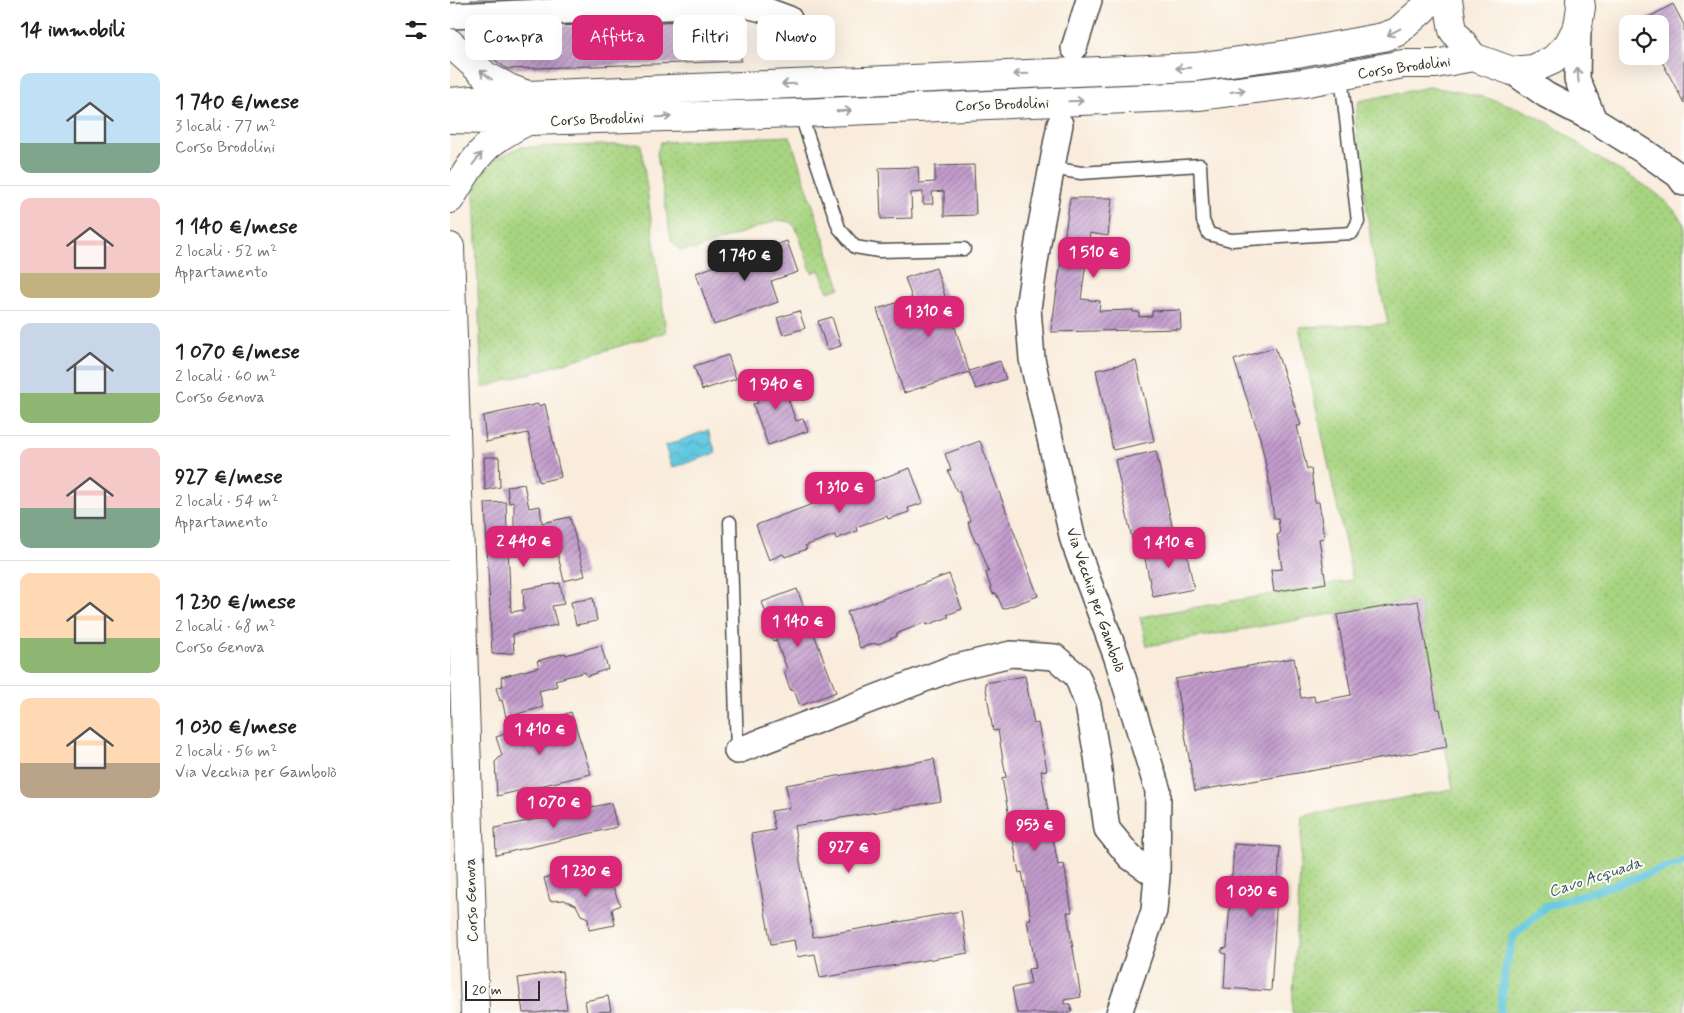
<!DOCTYPE html>
<html lang="it">
<meta charset="utf-8">
<style>
body{margin:0;font-family:Mynerve,sans-serif;background:#f6f6f6;color:#202124;height:100vh;display:flex;flex-direction:column;font-size:19px;white-space:nowrap}
*{box-sizing:border-box;margin:0}
p{font-size:16px;color:#757577}
.icon{flex:none;width:28px;height:28px;fill:none;stroke:currentColor;stroke-width:2;stroke-linecap:round;stroke-linejoin:round}
.map{position:relative;flex:1;overflow:hidden}
.side{display:flex;flex-direction:column;background:#fff;width:450px}
.side>*{flex:none}
.top-card{position:absolute;left:15px;top:15px;width:475px;height:45px;display:flex;gap:10px}
.fabs{position:absolute;left:1169px;top:15px;display:grid;gap:10px}
.fabs a{display:grid;place-items:center;width:50px;height:50px;border-radius:10px;background:#fff;box-shadow:0 5px 20px #0002;font-size:25px}
.scale{position:absolute;left:15px;bottom:12px;width:75px;box-sizing:border-box;padding-left:5px;border:2px solid #2b2b2b;border-top:0;font-size:14px;line-height:18px;white-space:nowrap;color:#2b2b2b;-webkit-text-stroke:4px #fdfcf7;paint-order:stroke}
.price{position:absolute;translate:-50% -42px;padding:0 11px;border-radius:10px;background:#db2777;color:#fff;font-size:16px;line-height:32px;filter:drop-shadow(0 1px 2px #0008)}
.price::after{content:'';position:absolute;left:50%;top:30px;width:15px;height:11px;margin-left:-8px;background:inherit;clip-path:polygon(0 0,100% 0,50% 100%)}
.price.current{background:#222;color:#fff}
ul{padding:0;list-style:none}
li{display:flex;align-items:center;gap:15px;height:125px;padding:0 20px}
li+li{border-top:1px solid #e0e0e0}
li span{display:grid;place-items:center;flex:none;width:140px;height:100px;border-radius:10px;color:#555}
li>.icon{margin-inline-start:auto}
span .icon{width:60px;height:60px;fill:#fffc;stroke-width:1}
li b{font-size:21px}
h2{display:flex;justify-content:space-between;align-items:center;height:60px;padding:0 20px;font-size:21px}
.tag{padding:0 18px;border-radius:10px;background:#fff;box-shadow:0 5px 20px #0002;font-size:18px;line-height:45px}
.tag.current{background:#db2777;color:#fff}
main{display:flex;flex:1;min-height:0}
.map>svg:first-child{display:block}
</style>
<main>
<section class="side">
<h2>14 immobili<svg class="icon" aria-label="filters" viewBox="0 0 24 24"><path d="M4 7h16M4 17h16"/><circle cx="9" cy="7" r="2"/><circle cx="15" cy="17" r="2"/></svg></h2>
<ul>
<li><span style="background:linear-gradient(#bfe0f5 70%,#7fa58c 0)"><svg class="icon" aria-label="home" viewBox="0 0 24 24"><path d="M3 11l9-7 9 7M6 9v11h12V9"/></svg></span><div><b>1 740 €/mese</b><p>3 locali · 77 m²</p><p>Corso Brodolini</p></div></li>
<li><span style="background:linear-gradient(#f6c9c9 75%,#c2b280 0)"><svg class="icon" aria-label="home" viewBox="0 0 24 24"><path d="M3 11l9-7 9 7M6 9v11h12V9"/></svg></span><div><b>1 140 €/mese</b><p>2 locali · 52 m²</p><p>Appartamento</p></div></li>
<li><span style="background:linear-gradient(#c9d6e8 70%,#8fb573 0)"><svg class="icon" aria-label="home" viewBox="0 0 24 24"><path d="M3 11l9-7 9 7M6 9v11h12V9"/></svg></span><div><b>1 070 €/mese</b><p>2 locali · 60 m²</p><p>Corso Genova</p></div></li>
<li><span style="background:linear-gradient(#f6c9c9 60%,#7fa58c 0)"><svg class="icon" aria-label="home" viewBox="0 0 24 24"><path d="M3 11l9-7 9 7M6 9v11h12V9"/></svg></span><div><b>927 €/mese</b><p>2 locali · 54 m²</p><p>Appartamento</p></div></li>
<li><span style="background:linear-gradient(#ffd9b3 65%,#8fb573 0)"><svg class="icon" aria-label="home" viewBox="0 0 24 24"><path d="M3 11l9-7 9 7M6 9v11h12V9"/></svg></span><div><b>1 230 €/mese</b><p>2 locali · 68 m²</p><p>Corso Genova</p></div></li>
<li><span style="background:linear-gradient(#ffd9b3 65%,#b9a48a 0)"><svg class="icon" aria-label="home" viewBox="0 0 24 24"><path d="M3 11l9-7 9 7M6 9v11h12V9"/></svg></span><div><b>1 030 €/mese</b><p>2 locali · 56 m²</p><p>Via Vecchia per Gambolò</p></div></li>
</ul>
</section>
<div class="map">
<svg width="1234" height="1013" viewBox="0 0 1234 1013">
<defs>
<pattern id="grass-dots" width="8" height="8" patternUnits="userSpaceOnUse" patternTransform="scale(1.25)"><rect width="8" height="8" fill="#a7d480"/><path d="M2 2h.1M6 6h.1" fill="none" stroke="#90b66f" stroke-width="1.8" stroke-linecap="round"/></pattern>
<pattern id="water-waves" width="16" height="10" patternUnits="userSpaceOnUse" patternTransform="scale(1.25)"><rect width="16" height="10" fill="#62c7e0"/><path d="M0 5q4-4 8 0t8 0" fill="none" stroke="#55abc0"/></pattern>
<pattern id="building-hatch" width="6" height="6" patternUnits="userSpaceOnUse" patternTransform="scale(1.25)"><rect width="6" height="6" fill="#c29ccc"/><path d="M-1 1l2-2M0 6l6-6M5 7l2-2" fill="none" stroke="#9e7fa6"/></pattern>
</defs>
<rect width="100%" height="100%" fill="#fdfcf7"/>
<filter id="ink" filterUnits="userSpaceOnUse"><feTurbulence type="fractalNoise" baseFrequency=".02" numOctaves="2"/><feDisplacementMap in="SourceGraphic" scale="10" xChannelSelector="R" yChannelSelector="G"/><feConvolveMatrix kernelMatrix="1 2 1 2 8 2 1 2 1" color-interpolation-filters="sRGB"/></filter>
<filter id="wash" filterUnits="userSpaceOnUse"><feTurbulence type="fractalNoise" baseFrequency=".0096" numOctaves="4" result="noise"/><feDisplacementMap in="SourceGraphic" scale="20" xChannelSelector="R" yChannelSelector="G"/><feGaussianBlur stdDeviation="1.12" result="paint"/><feColorMatrix in="noise" values="0 0 0 0 0 0 0 0 0 0 0 0 0 0 0 0 0 1.4 0 .05"/><feComposite in="paint" operator="in"/></filter>
<g filter="url(#wash)">
<rect width="100%" height="100%" fill="#f9ecdc"/>
<path fill="url(#grass-dots)" stroke="#698056" d="M979 87C1023 93 1070 103 1108 129 1125 140 1140 154 1158 164 1187 181 1217 194 1234 225V1013H842L853 816 1003 789 969 599 697 646 690 617 903 580 849 327 938 324 922 250 905 118 909 101Z
M340 136 390 288 378 292 369 270 362 273 346 228 340 222 328 220 246 249 230 250 221 240 207 153 211 142Z
M191 144 216 332 32 388 24 192 30 175 46 159 70 147Z"/>
<path fill="url(#water-waves)" stroke="#467986" d="M258 430 266 453 222 468 215 446Z"/>
<g fill="none" stroke-linecap="round" stroke-linejoin="round">
<path stroke="#62c7e0" stroke-width="8" d="M1050 1013 1055 970 1063 937 1095 907 1234 862"/>
</g>
<g id="blocks">
<path fill="url(#building-hatch)" d="M21 0H66V2L22 3Z
M1223 4 1234 25V103L1209 56H1210V24H1191L1190 22Z
M290 19 291 61 57 69 42 58 39 49 43 37 49 33 53 28Z
M524 165 526 215 494 216V191L482 192 483 204H473V192L461 193 462 218 431 219 429 168 468 167 469 183 485 182V166Z
M620 198H662L658 236 640 233 631 299 650 301 649 311 683 310V312H689V317L702 316V311L730 310 731 329 601 332Z
M337 241 348 272 321 281 328 302 264 325 246 273Z
M486 268 519 371 550 361 556 379 526 389 519 372 454 393 427 309 462 298 455 278Z
M349 311 355 328 333 335 327 318Z
M382 317 391 346 377 350 368 321Z
M825 347 851 425 847 426 857 469H861L865 502H869L874 538 869 539 876 583 824 592 821 570 832 569 827 535 830 534 828 518H824L818 475 810 438 784 360Z
M278 355 286 379 252 390 244 366Z
M686 361 704 441 663 450 646 370Z
M329 374 346 421 353 419 358 431 318 445 303 404 308 403 301 383Z
M88 404V406L95 404 111 477 89 482 78 433 36 442 33 416Z
M530 441 588 596 553 609 546 593 543 594 536 573 539 572 528 542 526 543 521 532 518 522 520 521 509 491 507 492 498 471 501 470 495 454Z
M706 451 723 530 682 539 665 460Z
M34 457H49L50 487 35 490Z
M460 468 473 503 458 508 459 512 438 519 437 516 406 527 407 531 386 539 385 535 355 546 357 549 335 557 333 554 319 560 306 525Z
M74 484 79 508 90 506 92 523 120 517 135 576 114 581 104 539 58 547 61 612 74 610 73 589 110 583 114 604 102 606 107 625 63 634 64 653 42 654 35 503 56 502 57 529 64 528V502L59 503 57 487Z
M734 540 744 589 703 597 693 549Z
M499 574 512 609 497 615 499 617 477 625 476 622 446 634 447 636 426 645 425 643 410 648 397 612Z
M347 589 386 692 350 706 344 690 341 691 337 681 334 671 337 669 326 640 323 641 315 620 318 619 312 602Z
M143 598 147 621 126 625 121 602Z
M968 601 987 709H990L997 747 745 791 725 679 844 658 851 698 864 696 865 702 901 695 887 615Z
M151 645 158 669 137 676 135 672 105 680 107 686 89 691 93 707 56 717 52 700 50 701 46 688 53 686 51 677 89 667 87 661 115 653 116 655Z
M575 676 584 724 588 723 597 770 591 771 608 865 614 864 622 912H617L631 997 614 1000V1004H620L622 1011 619 1013H567L562 988 581 984 578 969 586 968 577 920 581 919 572 872 569 873 552 778 556 777 552 754 548 730 543 731 535 683Z
M121 712 141 774 47 796 45 762 52 755 46 737Z
M484 759 491 801 344 826 363 937 511 911 518 953 370 978 365 954 347 957 344 940 321 944 301 834 325 830 321 811 340 808 336 785Z
M161 803 167 827 46 855 45 828Z
M784 844 830 847 821 991 774 988 776 954 772 953V949L777 948 781 885 777 882 778 878 782 875Z
M123 872 124 876 141 884 142 878 146 875 158 883 164 890 170 905 162 909 165 925 139 930 138 918 131 915 126 905 114 900 100 901 94 878Z
M112 971 117 1009 86 1013H73L68 978Z
M158 996 161 1011 137 1013 135 1001Z"/>
</g>
</g>
<g filter="url(#ink)">
<use href="#blocks" fill-opacity="0" stroke="#4a4846" stroke-width="1"/>
<g fill="none" stroke-linecap="round" stroke-linejoin="round">
<g stroke="#4a4846" stroke-width="15">
<path id="lane" d="M350 113 389 228 405 247 429 251 514 249
M602 168 631 173 750 165 753 221 759 234 781 240 902 233 908 222 891 76
M280 522 287 751"/>
</g>
<g stroke="#4a4846" stroke-width="28">
<path id="street" d="M0 16 292 4 312 9 339 19 345 31 348 45
M1128 26 1127 79 1144 120
M624 48 639 0
M1062 71 1096 95 1144 120 1195 152 1228 175 1234 183
M610 124 590 230 578 308 582 359 623 540 667 658 708 791 707 876 704 911 669 1013
M287 751 503 668 561 654 605 657 627 676 638 705 647 756 657 829 680 857 707 876"/>
</g>
<g stroke="#4a4846" stroke-width="30">
<path id="secondary" d="M998 0 1003 30 1023 57 1062 71 1083 69 1103 60 1118 45 1128 26 1131 7 1130 0
M0 43 36 76 59 88 75 94
M0 102 78 95 745 67 847 53 933 37 947 32 972 10 981 0
M0 119 78 121 350 113 748 96 853 83 953 64H985L1023 57
M0 199C12 180 24 157 41 143 53 134 65 127 78 121
M0 247 25 1013"/>
</g>
<use href="#lane" stroke="#fff" stroke-width="12"/>
<use href="#street" stroke="#fff" stroke-width="25"/>
<use href="#secondary" stroke="#fff" stroke-width="28"/>
</g>
<defs><path id="oneway-shaft" d="M-6 0H5M1.5-3L5.5 0L1.5 3" fill="none" stroke-width="1.6" stroke-linecap="round" stroke-linejoin="round" transform="scale(1.25)"/></defs>
<g stroke="#a0a0a0">
<use href="#oneway-shaft" transform="translate(944 32) rotate(152)"/>
<use href="#oneway-shaft" transform="translate(733 68) rotate(178)"/>
<use href="#oneway-shaft" transform="translate(571 74) rotate(178)"/>
<use href="#oneway-shaft" transform="translate(36 75) rotate(-143)"/>
<use href="#oneway-shaft" transform="translate(1128 75) rotate(-95)"/>
<use href="#oneway-shaft" transform="translate(339 84) rotate(178)"/>
<use href="#oneway-shaft" transform="translate(788 91) rotate(-7)"/>
<use href="#oneway-shaft" transform="translate(626 101) rotate(-2)"/>
<use href="#oneway-shaft" transform="translate(394 111) rotate(-2)"/>
<use href="#oneway-shaft" transform="translate(214 117) rotate(-2)"/>
<use href="#oneway-shaft" transform="translate(27 159) rotate(-52)"/>
</g>
</g>
<g text-anchor="middle" stroke-width="4" stroke-linejoin="round" paint-order="stroke">
<g font-size="15" fill="#2b2b2b" stroke="#fdfcf7">
<text transform="translate(954 67) rotate(-8)" y="5">Corso Brodolini</text>
<text transform="translate(552 104) rotate(-2)" y="5">Corso Brodolini</text>
<text transform="translate(147 119) rotate(-2)" y="5">Corso Brodolini</text>
<text transform="translate(646 600) rotate(71)" y="5">Via Vecchia per Gambolò</text>
<text transform="translate(21 900) rotate(-92)" y="5">Corso Genova</text>
</g>
<g font-size="16" font-style="italic" fill="#3c5a61" stroke="#fdfcf7">
<text transform="translate(1145 876) rotate(-18)" y="6">Cavo Acquada</text>
</g>
</g>
</svg>
<div class="fabs">
<a><svg class="icon" aria-label="locate" viewBox="0 0 24 24"><circle cx="12" cy="12" r="6"/><path d="M12 2v4M12 18v4M2 12h4M18 12h4"/></svg></a>
</div>
<div class="scale">20 m</div>
<b class="price" style="left:644px;top:279px">1 510 €</b>
<b class="price current" style="left:295px;top:282px">1 740 €</b>
<b class="price" style="left:479px;top:338px">1 310 €</b>
<b class="price" style="left:326px;top:411px">1 940 €</b>
<b class="price" style="left:390px;top:514px">1 310 €</b>
<b class="price" style="left:74px;top:568px">2 440 €</b>
<b class="price" style="left:719px;top:569px">1 410 €</b>
<b class="price" style="left:348px;top:648px">1 140 €</b>
<b class="price" style="left:90px;top:756px">1 410 €</b>
<b class="price" style="left:104px;top:829px">1 070 €</b>
<b class="price" style="left:585px;top:852px">953 €</b>
<b class="price" style="left:399px;top:874px">927 €</b>
<b class="price" style="left:136px;top:898px">1 230 €</b>
<b class="price" style="left:802px;top:918px">1 030 €</b>
<div class="top-card">
<a class="tag">Compra</a>
<a class="tag current">Affitta</a>
<a class="tag">Filtri</a>
<a class="tag">Nuovo</a>
</div>
</div>
</main>
